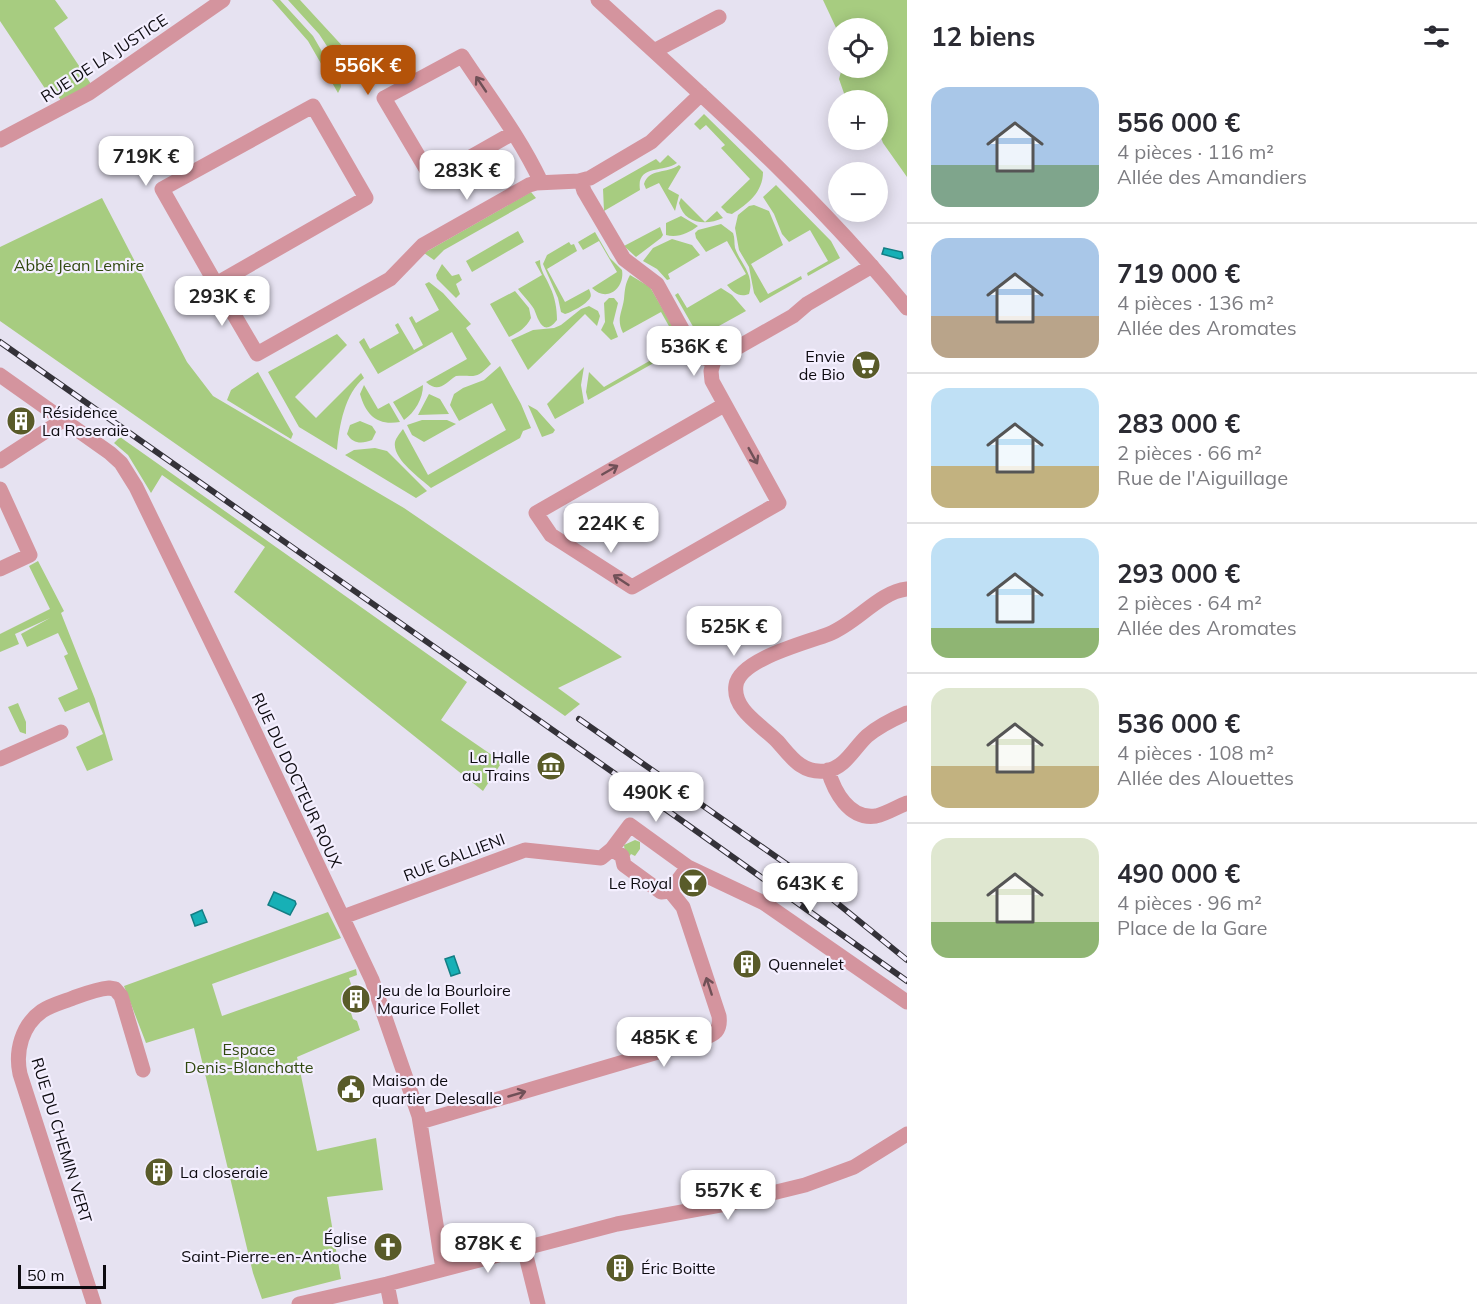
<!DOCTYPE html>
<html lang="fr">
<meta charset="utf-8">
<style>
body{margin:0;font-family:Mulish,sans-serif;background:#f2f2f3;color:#2b2b33;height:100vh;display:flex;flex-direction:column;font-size:22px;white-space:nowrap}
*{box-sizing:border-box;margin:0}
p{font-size:20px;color:#7c7c81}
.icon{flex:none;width:33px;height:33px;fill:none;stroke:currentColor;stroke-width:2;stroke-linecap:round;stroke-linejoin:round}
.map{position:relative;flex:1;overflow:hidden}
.sheet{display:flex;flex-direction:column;background:#fff;width:570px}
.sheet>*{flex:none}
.controls{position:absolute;left:828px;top:18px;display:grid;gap:12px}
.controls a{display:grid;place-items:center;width:60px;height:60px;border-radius:50%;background:#fff;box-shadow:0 3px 15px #0003;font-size:30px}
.scale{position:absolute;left:18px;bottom:15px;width:88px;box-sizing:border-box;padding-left:6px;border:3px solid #0d0b10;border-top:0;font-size:16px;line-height:21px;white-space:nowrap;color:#0d0b10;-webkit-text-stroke:4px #f4efff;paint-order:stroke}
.price{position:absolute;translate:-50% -51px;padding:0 14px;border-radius:12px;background:#fff;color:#222;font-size:20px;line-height:39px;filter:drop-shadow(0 2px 3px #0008)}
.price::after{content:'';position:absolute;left:50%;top:36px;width:18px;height:14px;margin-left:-9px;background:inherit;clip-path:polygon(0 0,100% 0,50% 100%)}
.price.active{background:#b45309;color:#fff}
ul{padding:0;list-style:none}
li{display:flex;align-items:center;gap:18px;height:150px;padding:0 24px}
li+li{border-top:2px solid #e1e1e2}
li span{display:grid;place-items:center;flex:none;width:168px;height:120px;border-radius:18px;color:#555}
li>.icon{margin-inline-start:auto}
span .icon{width:72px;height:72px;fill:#fffc;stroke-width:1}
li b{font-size:26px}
h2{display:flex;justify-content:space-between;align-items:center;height:72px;padding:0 24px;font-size:26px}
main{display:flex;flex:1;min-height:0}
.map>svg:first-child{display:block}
</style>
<main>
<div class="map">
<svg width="907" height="1304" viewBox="0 0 907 1304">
<rect width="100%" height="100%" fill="#e6e2f1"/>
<path fill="#a7cc80" d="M0 0H55L68 18 54 28 91 84 62 103 55 90 48 93 0 21Z
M272 0H280L313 36 324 55 340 74 341 87 338 93 308 41Z
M288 0H300L371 77 356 83 347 84 346 75 319 34Z
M823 0H907V177L883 143 878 130V100L846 99 839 79 842 68H878V28H838V32Z
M704 114 763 172C763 192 748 204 732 214L727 213 721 207 750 179 721 148 725 145 706 125 700 130 694 124Z
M668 155 677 163C664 173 636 164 640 190L604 211 603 189 656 159 660 163Z
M679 165 681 167 668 189 679 195 675 211 659 183 646 189 644 184C649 168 667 174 679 165Z
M776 185 831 241 840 258 808 276 807 273 828 261 810 230 789 242 782 234 774 214 763 197Z
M531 192 536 198 444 250 434 260 424 253Z
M102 198 187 362 213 396 404 508 622 657 558 688 580 704 565 716 0 321V247Z
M681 198 705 222 717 211 723 218C706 226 684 224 679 203Z
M754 205 769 211 783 245 751 264 768 294 801 276 802 279 760 303 754 293 749 267 739 250 735 228 738 215 749 206Z
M681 216 698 226C689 233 678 238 666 235V223Z
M721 224 733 233C735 238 734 243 735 248 740 263 755 274 749 294 739 298 733 292 727 285L746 274 727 241 706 252 696 238 695 233 698 230Z
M660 227 663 235 661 238 636 257 624 246Z
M518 231 524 242 472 272 466 261Z
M595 232 610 258 622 270C625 288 607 303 592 288L617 272 599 241 583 250 578 242Z
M672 239 692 245 700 255 668 274 670 279 667 280 657 269 643 261 653 248Z
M569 242 571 245 574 244 577 251 547 269 565 302 589 289C590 292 592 295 590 298 587 304 570 313 565 314L561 312 558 298 543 264 547 255Z
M540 260C540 271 546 277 550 287 555 297 557 309 557 320 543 338 538 319 534 309 530 302 523 296 518 289L542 275 535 262Z
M442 264 452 276 459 274 462 280 456 284 460 294 456 298 437 279 436 275Z
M630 275 650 287 684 346 588 400 586 392 589 372 604 387 679 344 661 312 623 333C616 319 622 313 624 299 625 289 625 284 630 275Z
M429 282 443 293 471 324 466 328 491 364C475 380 477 375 456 376 445 383 439 394 426 382L467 359 452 332 378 374 359 342 364 338 370 349 399 333 395 325 398 323 414 350 423 345 409 318 412 316 416 323 439 310 425 284Z
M721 288 732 295 746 311 699 337 675 295 678 293 687 308Z
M515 291 529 308 531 318C526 328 519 332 509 337L490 304Z
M609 298H614L618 303 613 323 618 337 611 340 601 330 605 322 604 303Z
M589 306 598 311 600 316 597 326 585 314 528 370 511 340 533 330 554 328 561 325 581 309Z
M337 334 347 345 295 397 316 418 361 373 364 378C345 393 339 426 337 450L299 427 268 372Z
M500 366 521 404 531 428 523 431 520 438 431 488C420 478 392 459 395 442 396 438 400 433 403 429L428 475 506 430 492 403 459 421 450 405 454 394 463 388 484 380Z
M584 367 581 385 584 403 555 419 547 404Z
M258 372 293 434 291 439 227 400 231 390Z
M364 385 378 409 389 403 400 422C377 426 366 415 360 394Z
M423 385C423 399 415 412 404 420L393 402Z
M429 394 440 399 449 414 418 415Z
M528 405 537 410 555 430 553 433 542 437Z
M422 420H447L456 424 424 442 412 435 407 425Z
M360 421 372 426 376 432 372 440C362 444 353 444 347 434L350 425Z
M120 437 467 682 441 720 502 762 483 791 234 592 265 547 162 475 151 493 128 455 114 443Z
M375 448 387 451 427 491 416 498 345 455 354 450Z
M38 561 64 611 61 613 95 699 113 760 87 771 76 747 103 734 89 702 65 712 58 698 78 689 64 656 68 654 58 633 27 647 21 634 50 618 15 634 19 644 0 652V634L50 609 29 566Z
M18 703 26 722V734L20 732 8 707Z
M635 840 640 842V849L635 856 631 854 626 862 624 845Z
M328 912 341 938 212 984 222 1016 356 969 357 975 349 978 351 984 344 998 349 1000 346 1006 349 1007 353 1019 357 1021 360 1030 297 1057 317 1151 376 1138 383 1190 327 1197 341 1279 262 1299 253 1273 194 1028 146 1043 124 986Z"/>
<path fill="#17b0b6" stroke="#147e84" stroke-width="1.5" d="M884 248 902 252 903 258 900 259 882 254Z
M274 892 295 901 296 904 290 915 268 905Z
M202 910 207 922 195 926 191 915Z
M454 956 460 973 451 976 445 959Z"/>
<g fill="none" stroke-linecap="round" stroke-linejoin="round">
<path stroke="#d4949e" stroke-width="15" d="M598 0C705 98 816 195 907 308
M654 51 719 17
M313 106 366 198 216 284 162 189Z
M513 133 432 179 384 98 462 56C489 97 520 137 541 182
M0 140 89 93 223 0
M581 181 584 191 624 259 657 284 693 349C700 357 708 362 719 358L793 316 807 304 872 266
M216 284 257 354 390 279 423 245 529 185 536 183 579 181 590 178 651 142 701 94
M714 360 711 371 712 381 779 503 632 587 551 535 536 513 724 405
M0 375 110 453 121 463 136 487 242 705 372 980 419 1116 443 1269
M0 461 63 420
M0 489 30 555 0 569
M907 589C879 592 857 623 829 634 806 643 740 659 736 685 732 710 763 726 778 742 791 757 802 774 826 771 845 768 854 748 867 736 879 726 893 719 907 713
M0 759 61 732
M828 770C834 791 849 820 876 816 886 814 897 807 907 803
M612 849 622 856 624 865 661 892 670 891 688 867
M343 917 525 850 601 858 612 849 630 825 688 867 764 903 907 1002
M420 1122 702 1039C715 1034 721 1031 719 1016L683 907 670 891
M524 1248 538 1304
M387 1284 391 1304
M94 1304 20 1074C15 1051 22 1025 42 1011 51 1005 63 1002 73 998 84 994 97 989 109 988L115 989 121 996 143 1070
M299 1304 387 1284 617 1224 731 1203 805 1185 854 1167 907 1134"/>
<g stroke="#343239" stroke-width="6">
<path id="rail" d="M0 342 678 818 907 981
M579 719 805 877 907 960"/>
</g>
<use href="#rail" stroke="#f4efff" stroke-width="4" stroke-dasharray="11" stroke-linecap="butt"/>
</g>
<defs><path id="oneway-shaft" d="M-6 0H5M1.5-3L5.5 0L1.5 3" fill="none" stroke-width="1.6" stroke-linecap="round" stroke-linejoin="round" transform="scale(1.5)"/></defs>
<g stroke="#705057">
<use href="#oneway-shaft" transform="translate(481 84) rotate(-124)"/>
<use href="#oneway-shaft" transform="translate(753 456) rotate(61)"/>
<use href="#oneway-shaft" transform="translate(610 470) rotate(-30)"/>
<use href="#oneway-shaft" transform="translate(621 580) rotate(-147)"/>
<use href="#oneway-shaft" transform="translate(709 986) rotate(-108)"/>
<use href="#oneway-shaft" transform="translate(517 1094) rotate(-16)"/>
</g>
<defs>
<g id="supermarket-disc" transform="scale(1.5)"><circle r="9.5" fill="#595b29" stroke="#f4efff"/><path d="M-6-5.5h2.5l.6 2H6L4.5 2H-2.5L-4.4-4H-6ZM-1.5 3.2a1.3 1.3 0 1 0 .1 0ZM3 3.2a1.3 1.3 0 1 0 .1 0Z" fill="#fff"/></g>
<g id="building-disc" transform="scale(1.5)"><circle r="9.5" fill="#595b29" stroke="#f4efff"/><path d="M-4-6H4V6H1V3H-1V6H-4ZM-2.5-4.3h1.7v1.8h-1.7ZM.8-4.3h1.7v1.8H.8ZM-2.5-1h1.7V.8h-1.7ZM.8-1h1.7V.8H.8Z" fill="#fff"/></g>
<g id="museum-disc" transform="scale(1.5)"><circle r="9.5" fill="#595b29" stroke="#f4efff"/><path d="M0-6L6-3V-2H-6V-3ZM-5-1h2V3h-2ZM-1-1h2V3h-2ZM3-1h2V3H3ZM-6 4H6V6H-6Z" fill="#fff"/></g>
<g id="bar-disc" transform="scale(1.5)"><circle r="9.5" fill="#595b29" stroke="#f4efff"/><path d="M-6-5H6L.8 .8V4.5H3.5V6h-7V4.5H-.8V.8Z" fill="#fff"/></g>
<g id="civic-disc" transform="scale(1.5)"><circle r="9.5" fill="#595b29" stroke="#f4efff"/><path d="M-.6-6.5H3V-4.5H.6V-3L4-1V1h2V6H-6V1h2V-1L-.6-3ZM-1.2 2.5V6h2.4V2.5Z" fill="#fff"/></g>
<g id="church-disc" transform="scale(1.5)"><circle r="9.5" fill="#595b29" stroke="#f4efff"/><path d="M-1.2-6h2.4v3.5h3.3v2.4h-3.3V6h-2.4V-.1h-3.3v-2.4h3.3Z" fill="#fff"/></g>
</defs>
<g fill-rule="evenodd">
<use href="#supermarket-disc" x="866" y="365"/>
<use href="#building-disc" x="21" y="421"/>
<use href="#museum-disc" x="551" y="766"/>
<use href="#bar-disc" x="693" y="883"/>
<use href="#building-disc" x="747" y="964"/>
<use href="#building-disc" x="356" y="999"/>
<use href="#civic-disc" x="351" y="1089"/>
<use href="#building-disc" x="159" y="1172"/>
<use href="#church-disc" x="388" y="1247"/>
<use href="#building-disc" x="620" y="1268"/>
</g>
<g text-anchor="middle" stroke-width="4.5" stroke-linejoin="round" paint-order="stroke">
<g font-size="16" fill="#0d0b10" stroke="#f4efff">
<text transform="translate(104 58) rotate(-33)" y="6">RUE DE LA JUSTICE</text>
<text transform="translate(297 780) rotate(65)" y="6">RUE DU DOCTEUR ROUX</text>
<text transform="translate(454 857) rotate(-21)" y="6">RUE GALLIENI</text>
<text transform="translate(62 1140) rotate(73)" y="6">RUE DU CHEMIN VERT</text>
</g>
<g font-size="16" fill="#30480f" stroke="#f4efff">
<text x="79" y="271">Abbé Jean Lemire</text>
<text x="249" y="1055">Espace<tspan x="249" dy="18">Denis-Blanchatte</tspan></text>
</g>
<g font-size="16" fill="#0d0b10" stroke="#f4efff" text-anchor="start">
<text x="845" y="362" text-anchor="end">Envie<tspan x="845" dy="18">de Bio</tspan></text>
<text x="42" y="418">Résidence<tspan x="42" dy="18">La Roseraie</tspan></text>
<text x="530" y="763" text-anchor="end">La Halle<tspan x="530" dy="18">au Trains</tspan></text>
<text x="672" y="889" text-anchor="end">Le Royal</text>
<text x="768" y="970">Quennelet</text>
<text x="377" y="996">Jeu de la Bourloire<tspan x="377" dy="18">Maurice Follet</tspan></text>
<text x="372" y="1086">Maison de<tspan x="372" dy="18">quartier Delesalle</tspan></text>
<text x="180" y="1178">La closeraie</text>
<text x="367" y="1244" text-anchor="end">Église<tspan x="367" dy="18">Saint-Pierre-en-Antioche</tspan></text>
<text x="641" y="1274">Éric Boitte</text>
</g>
</g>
</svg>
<div class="controls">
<a><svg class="icon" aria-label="locate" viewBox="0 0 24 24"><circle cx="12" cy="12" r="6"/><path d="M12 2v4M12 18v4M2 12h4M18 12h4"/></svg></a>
<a>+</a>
<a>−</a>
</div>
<div class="scale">50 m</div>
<b class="price active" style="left:368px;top:96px">556K €</b>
<b class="price" style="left:146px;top:187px">719K €</b>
<b class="price" style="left:467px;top:201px">283K €</b>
<b class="price" style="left:222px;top:327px">293K €</b>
<b class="price" style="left:694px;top:377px">536K €</b>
<b class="price" style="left:611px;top:554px">224K €</b>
<b class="price" style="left:734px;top:657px">525K €</b>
<b class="price" style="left:656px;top:823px">490K €</b>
<b class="price" style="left:810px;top:914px">643K €</b>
<b class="price" style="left:664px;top:1068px">485K €</b>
<b class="price" style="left:728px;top:1221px">557K €</b>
<b class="price" style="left:488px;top:1274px">878K €</b>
</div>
<section class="sheet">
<h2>12 biens<svg class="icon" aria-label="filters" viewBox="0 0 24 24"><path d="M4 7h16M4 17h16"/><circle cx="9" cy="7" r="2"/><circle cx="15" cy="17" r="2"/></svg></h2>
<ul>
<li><span style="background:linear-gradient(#a9c7e8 65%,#7fa58c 0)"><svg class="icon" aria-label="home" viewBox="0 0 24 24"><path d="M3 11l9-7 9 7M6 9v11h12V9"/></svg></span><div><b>556 000 €</b><p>4 pièces · 116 m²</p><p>Allée des Amandiers</p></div></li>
<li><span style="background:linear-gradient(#a9c7e8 65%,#b9a48a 0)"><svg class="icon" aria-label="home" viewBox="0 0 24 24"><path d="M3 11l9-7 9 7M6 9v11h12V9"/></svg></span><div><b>719 000 €</b><p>4 pièces · 136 m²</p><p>Allée des Aromates</p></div></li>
<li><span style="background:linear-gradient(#bfe0f5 65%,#c2b280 0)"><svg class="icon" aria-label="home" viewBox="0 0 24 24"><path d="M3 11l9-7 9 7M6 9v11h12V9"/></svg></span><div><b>283 000 €</b><p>2 pièces · 66 m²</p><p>Rue de l'Aiguillage</p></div></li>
<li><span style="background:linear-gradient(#bfe0f5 75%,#8fb573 0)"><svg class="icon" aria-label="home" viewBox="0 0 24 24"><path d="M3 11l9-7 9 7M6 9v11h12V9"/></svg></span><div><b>293 000 €</b><p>2 pièces · 64 m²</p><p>Allée des Aromates</p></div></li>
<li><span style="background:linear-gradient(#dfe7d0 65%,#c2b280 0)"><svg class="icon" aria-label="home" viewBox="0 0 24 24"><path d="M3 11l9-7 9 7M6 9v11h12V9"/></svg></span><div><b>536 000 €</b><p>4 pièces · 108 m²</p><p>Allée des Alouettes</p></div></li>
<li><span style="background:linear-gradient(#dfe7d0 70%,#8fb573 0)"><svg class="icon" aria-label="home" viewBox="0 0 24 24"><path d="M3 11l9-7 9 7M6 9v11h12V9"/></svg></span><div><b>490 000 €</b><p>4 pièces · 96 m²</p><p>Place de la Gare</p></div></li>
</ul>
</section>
</main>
